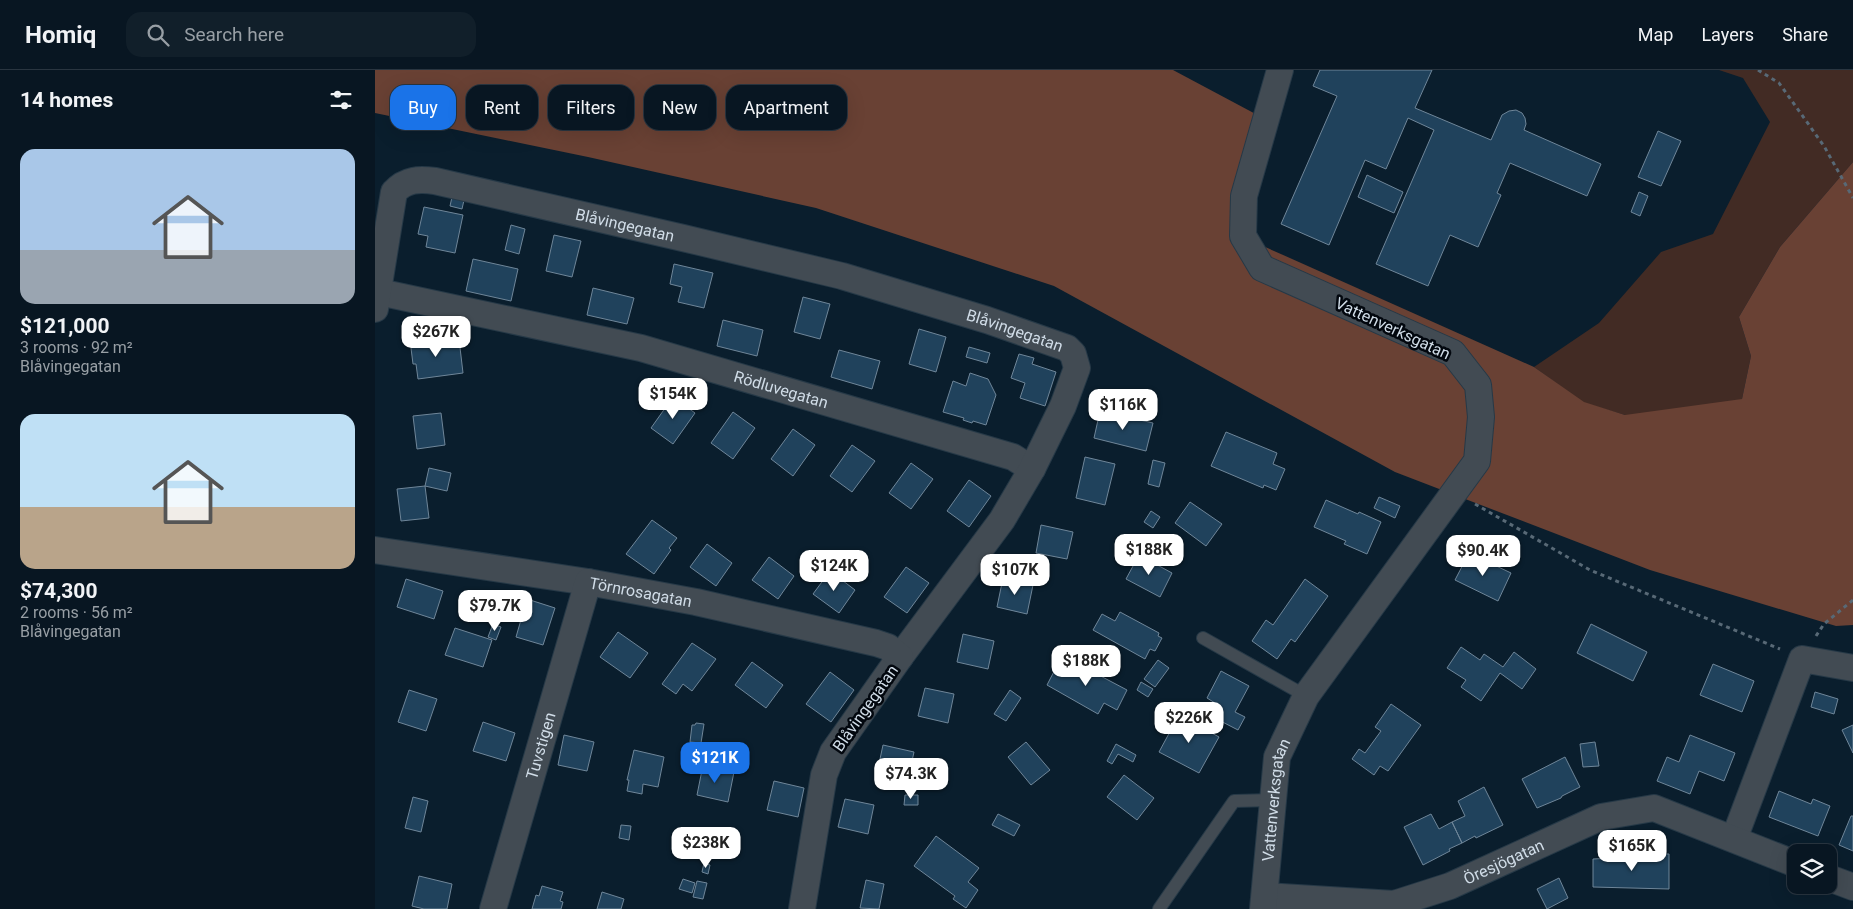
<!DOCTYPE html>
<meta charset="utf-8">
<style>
body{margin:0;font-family:Roboto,sans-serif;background:#111f2a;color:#f1f3f6;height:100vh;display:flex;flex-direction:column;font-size:19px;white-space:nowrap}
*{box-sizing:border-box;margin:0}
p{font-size:16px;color:#989fa5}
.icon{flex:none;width:28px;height:28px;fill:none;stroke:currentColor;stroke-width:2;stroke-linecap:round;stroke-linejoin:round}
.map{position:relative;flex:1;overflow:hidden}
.side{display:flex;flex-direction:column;background:#081622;width:375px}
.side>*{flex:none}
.guide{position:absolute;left:15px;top:15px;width:475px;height:45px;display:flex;gap:10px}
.fabs{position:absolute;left:1412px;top:774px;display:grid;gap:10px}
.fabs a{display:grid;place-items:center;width:50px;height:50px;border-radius:10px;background:#081622;box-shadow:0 5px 20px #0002,0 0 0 1px #293540;font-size:25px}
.price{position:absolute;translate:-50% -42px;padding:0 11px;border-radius:10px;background:#fff;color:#222;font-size:16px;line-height:32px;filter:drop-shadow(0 1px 2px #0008)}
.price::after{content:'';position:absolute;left:50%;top:30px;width:15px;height:11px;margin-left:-8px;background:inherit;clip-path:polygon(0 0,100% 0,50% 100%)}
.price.current{background:#1a73e8;color:#fff}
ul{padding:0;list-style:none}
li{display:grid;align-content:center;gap:10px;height:265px;padding:0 20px}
li span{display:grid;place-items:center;height:155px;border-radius:15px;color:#555}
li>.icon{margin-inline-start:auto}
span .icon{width:90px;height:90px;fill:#fffc;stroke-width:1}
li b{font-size:21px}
h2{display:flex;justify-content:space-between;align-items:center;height:60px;padding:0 20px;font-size:21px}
.tag{padding:0 18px;border-radius:15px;background:#081622;box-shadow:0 5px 20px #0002,0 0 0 1px #293540;font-size:18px;line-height:45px}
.tag.current{background:#1a73e8;color:#fff}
header{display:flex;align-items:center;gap:30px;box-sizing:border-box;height:70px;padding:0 25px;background:#081622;border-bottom:1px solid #293540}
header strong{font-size:24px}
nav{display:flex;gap:28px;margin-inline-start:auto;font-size:18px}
.search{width:350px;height:45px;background:#111f2a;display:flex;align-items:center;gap:12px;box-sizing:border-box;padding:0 18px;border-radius:15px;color:#989fa5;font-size:19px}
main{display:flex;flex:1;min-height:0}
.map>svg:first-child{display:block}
</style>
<header>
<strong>Homiq</strong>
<div class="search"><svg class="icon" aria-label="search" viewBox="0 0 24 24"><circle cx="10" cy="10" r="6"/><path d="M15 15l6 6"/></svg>Search here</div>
<nav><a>Map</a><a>Layers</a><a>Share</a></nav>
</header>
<main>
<section class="side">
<h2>14 homes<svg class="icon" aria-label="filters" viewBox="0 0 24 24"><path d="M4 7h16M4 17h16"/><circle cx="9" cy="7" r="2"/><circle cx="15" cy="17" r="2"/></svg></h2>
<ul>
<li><span style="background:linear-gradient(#a9c7e8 65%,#9aa5b1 0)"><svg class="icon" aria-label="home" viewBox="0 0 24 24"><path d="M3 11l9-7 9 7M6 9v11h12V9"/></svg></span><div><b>$121,000</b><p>3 rooms · 92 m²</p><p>Blåvingegatan</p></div></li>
<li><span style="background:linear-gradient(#bfe0f5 60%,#b9a48a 0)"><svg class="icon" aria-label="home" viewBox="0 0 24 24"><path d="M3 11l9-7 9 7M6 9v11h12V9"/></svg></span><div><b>$74,300</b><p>2 rooms · 56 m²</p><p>Blåvingegatan</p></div></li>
</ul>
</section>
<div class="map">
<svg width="1478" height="839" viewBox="0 0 1478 839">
<rect width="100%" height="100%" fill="#0a1e2d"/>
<path fill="#422b24" d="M1344 0H1478V92L1405 177 1364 247 1376 286 1367 329 1333 349 1250 345 1209 333 1159 297 1224 253 1286 182 1338 164 1395 52 1368 8Z"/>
<path fill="#694134" d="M0 0H798L901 55 876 137 880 159 888 176 1159 297 1209 332 1250 345 1367 329 1376 286 1364 247 1405 177 1478 92V555L1461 556 1275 500 1020 402 679 216 441 138 213 87 0 43Z"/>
<path fill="#20425c" stroke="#6f8699" d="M945 0H1057L1040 38 1116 70 1127 45 1134 41 1141 40 1147 43 1150 48 1151 54 1149 60 1226 94 1212 126 1135 93 1122 123 1126 125 1103 177 1075 165 1053 216 1001 194 1059 60 1033 48 1011 99 990 90 954 175 906 154 962 26 938 16Z
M1283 61 1306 71 1286 116 1263 107Z
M992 105 1028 122 1019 143 983 127Z
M1264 122 1273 126 1265 146 1256 142Z
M77 127 89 130 87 139 75 136Z
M49 137 88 145 80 183 51 177 53 166 43 164Z
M136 155 150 159 144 184 130 180Z
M179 165 206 171 197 207 171 201Z
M98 189 143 199 136 231 91 221Z
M299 194 338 203 329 238 303 232 307 217 295 214Z
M218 218 259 228 252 254 212 245Z
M428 227 455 234 445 269 419 262Z
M348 250 388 260 382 286 342 276Z
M544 259 571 267 561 302 534 294Z
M59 267V272L84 269 88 303 43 309 41 294H38L35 270Z
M594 277 615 283 612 293 591 287Z
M464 280 505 291 497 319 456 307Z
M644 284 659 288 657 294 681 302 670 336 645 328 650 313 636 308Z
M595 303 613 309 621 325 611 355 598 351 597 353 588 350 589 348 568 342 578 311 591 316Z
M298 327 320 343 298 374 276 358Z
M725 341 778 353 771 381 719 368Z
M358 342 380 358 358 389 336 373Z
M66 343 70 375 42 379 38 346Z
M418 359 440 375 418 406 396 389Z
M851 362 902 383 898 394 910 399 901 420 889 415 888 418 836 396Z
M477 375 500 391 477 422 455 406Z
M710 387 740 394 730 435 701 428Z
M778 390 790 393 784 417 773 414Z
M536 393 558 409 536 439 514 423Z
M54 398 76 403 72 421 50 416Z
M594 410 616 426 594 457 572 441Z
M50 416 54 448 26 451 22 419Z
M1004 427 1025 436 1020 448 999 438Z
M951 430 983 444 984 442 1006 452 992 484 969 474 971 471 939 457Z
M815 432 847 454 831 476 800 453Z
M776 441 785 447 778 458 769 452Z
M277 450 302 468 294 478 296 480 279 504 251 484Z
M666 455 698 462 692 489 661 483Z
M332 474 357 493 341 516 315 497Z
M1094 483 1136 503 1123 531 1080 510Z
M764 485 797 503 785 527 751 509Z
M394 487 419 506 403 529 377 510Z
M531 497 554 513 532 543 509 527Z
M455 501 480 520 464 543 438 524Z
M628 508 658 515 652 544 622 537Z
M31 509 68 521 59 549 22 537Z
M930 509 953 526 920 572 916 569 902 589 877 571 891 550 898 555Z
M152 529 180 538 168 575 141 567Z
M745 542 784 563 783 566 787 568 780 581 775 579 770 589 718 560 727 544 740 551Z
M118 554 126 557 121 570 113 567Z
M1216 554 1272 582 1258 611 1202 583Z
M80 558 117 570 108 597 70 585Z
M243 562 273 583 255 608 225 587Z
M588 564 619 571 613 599 582 592Z
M317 573 341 589 317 621 308 614 301 624 287 614Z
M1086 577 1105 590 1109 584 1128 597 1139 582 1161 599 1147 619 1125 603 1106 631 1086 617 1091 610 1072 598Z
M686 588 716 604 718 602 752 620 742 640 729 633 723 644 672 615Z
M783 590 794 598 780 617 769 609Z
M377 592 408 615 391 638 360 615Z
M1338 594 1379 611 1367 642 1325 625Z
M846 601 874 616 860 642 870 647 863 660 834 645 840 633 832 628Z
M455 602 479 620 456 652 431 634Z
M766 612 778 619 773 627 762 620Z
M550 618 579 624 573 653 543 646Z
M34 620 62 629 51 661 23 652Z
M635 620 646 628 631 651 619 644Z
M1440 622 1463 629 1459 644 1436 637Z
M1016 634 1046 655 1013 701 1005 696 999 705 977 689 984 679 990 683 1006 661 1000 657Z
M804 645 844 667 824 703 784 682Z
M108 652 140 663 131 691 98 681Z
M321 653 329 654 326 673 315 672 317 655H320Z
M1478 655V683L1467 660Z
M189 665 219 672 212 701 183 695Z
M1315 665 1360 683 1349 711 1324 701 1315 724 1282 711 1292 687 1304 692Z
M651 672 675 700 656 715 633 687Z
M1220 672 1224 696 1208 697 1205 674Z
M741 674 761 685 758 692 743 684 737 694 732 691Z
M508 675 539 682 533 709 502 703Z
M259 680 289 687 283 717 268 714 267 724 252 721 254 710H252Z
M1190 687 1205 717 1187 726 1186 728 1162 738 1147 709Z
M328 695 359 702 353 732 322 725Z
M749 705 779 728 762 750 732 727Z
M399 711 429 718 423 747 392 740Z
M1109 717 1128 755 1101 768 1100 766 1087 773 1077 752 1090 746 1083 731Z
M1404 721 1436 734 1438 729 1455 736 1443 766 1394 747Z
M530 725H543V735H529Z
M38 727 53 731 46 762 30 758Z
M470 729 499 735 493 764 463 757Z
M623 744 645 755 639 766 617 755Z
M1056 744 1064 759 1077 752 1087 773 1074 779 1075 781 1048 795 1029 757Z
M1476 746H1478V781L1464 775Z
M246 755 256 756 254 770 244 768Z
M561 766 604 798 593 812 603 820 591 838 578 829 580 826 539 796Z
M1237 784H1294V819L1218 817V789L1237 788Z
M329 793 335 795 333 804 327 802Z
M44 806 77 814 72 839H49L37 836Z
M1184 808 1193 828 1172 839 1162 819Z
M308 809 320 813 317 823 304 819Z
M491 810 509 814 504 839 485 838Z
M322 811 332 813 328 829 318 827Z
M167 816 188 822 185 831 188 832 186 839H157L161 825 164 826Z
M227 822 249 829 246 839H222Z"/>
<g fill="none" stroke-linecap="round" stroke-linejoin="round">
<g stroke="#263947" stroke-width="14">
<path id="lane" d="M828 568 931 626
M784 839 859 731 898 730"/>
</g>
<g stroke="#263947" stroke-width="28">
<g id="street">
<path id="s1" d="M4 222 266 278 638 387 657 399"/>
<path id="s2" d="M0 239 19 122C31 109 44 109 60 111L308 168 467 206 612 250 692 278 698 284 702 298 688 336 657 399 627 450 525 587 458 682 449 705 427 839"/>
<path id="s3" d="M0 480 213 512 321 532 501 573 513 577 525 587"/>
<path d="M1359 769 1427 589 1478 598"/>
<path d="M1454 808 1478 817"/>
<path id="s4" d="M891 826 1019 834 1075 816 1226 747 1279 738 1421 794"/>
<path id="s5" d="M118 839 213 512"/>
<path id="s6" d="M888 839 902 687 931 626 1102 391 1106 347 1103 315 1078 283 887 198 868 166 869 126 905 0"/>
</g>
</g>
<path stroke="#586976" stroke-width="3" stroke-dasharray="4 4" stroke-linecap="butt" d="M1383 0 1404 13 1449 76 1478 128
M1100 434 1215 500 1405 579
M1441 566 1449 554 1478 530"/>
<use href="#lane" stroke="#424b53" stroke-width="12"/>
<use href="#street" stroke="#424b53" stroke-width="26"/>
</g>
<g text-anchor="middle" stroke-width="5" stroke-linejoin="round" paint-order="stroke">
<g font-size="16" fill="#d0dce7" stroke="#02070e">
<text dy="6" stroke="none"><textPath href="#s2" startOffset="358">Blåvingegatan</textPath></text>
<text transform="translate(1018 258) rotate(25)" y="6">Vattenverksgatan</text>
<text dy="6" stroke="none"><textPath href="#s2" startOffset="762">Blåvingegatan</textPath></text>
<text dy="6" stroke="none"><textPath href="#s1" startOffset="414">Rödluvegatan</textPath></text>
<text dy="6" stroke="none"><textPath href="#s3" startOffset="269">Törnrosagatan</textPath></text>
<text transform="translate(490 638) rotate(-55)" y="6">Blåvingegatan</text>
<text dy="6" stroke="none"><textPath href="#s5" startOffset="170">Tuvstigen</textPath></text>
<text dy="6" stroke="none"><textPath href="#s6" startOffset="110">Vattenverksgatan</textPath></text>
<text dy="6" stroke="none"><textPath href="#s4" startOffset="246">Öresjögatan</textPath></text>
</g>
</g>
</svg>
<div class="fabs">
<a><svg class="icon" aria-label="layers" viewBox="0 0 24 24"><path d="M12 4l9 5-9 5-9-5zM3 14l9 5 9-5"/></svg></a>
</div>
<b class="price" style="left:61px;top:288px">$267K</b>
<b class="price" style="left:298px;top:350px">$154K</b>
<b class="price" style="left:748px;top:361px">$116K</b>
<b class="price" style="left:774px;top:506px">$188K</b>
<b class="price" style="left:1108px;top:507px">$90.4K</b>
<b class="price" style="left:459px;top:522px">$124K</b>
<b class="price" style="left:640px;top:526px">$107K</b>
<b class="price" style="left:120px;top:562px">$79.7K</b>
<b class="price" style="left:711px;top:617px">$188K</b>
<b class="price" style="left:814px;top:674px">$226K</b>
<b class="price current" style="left:340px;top:714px">$121K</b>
<b class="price" style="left:536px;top:730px">$74.3K</b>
<b class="price" style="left:331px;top:799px">$238K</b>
<b class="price" style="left:1257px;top:802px">$165K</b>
<div class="guide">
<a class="tag current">Buy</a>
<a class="tag">Rent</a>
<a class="tag">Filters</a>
<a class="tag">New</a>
<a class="tag">Apartment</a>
</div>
</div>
</main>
